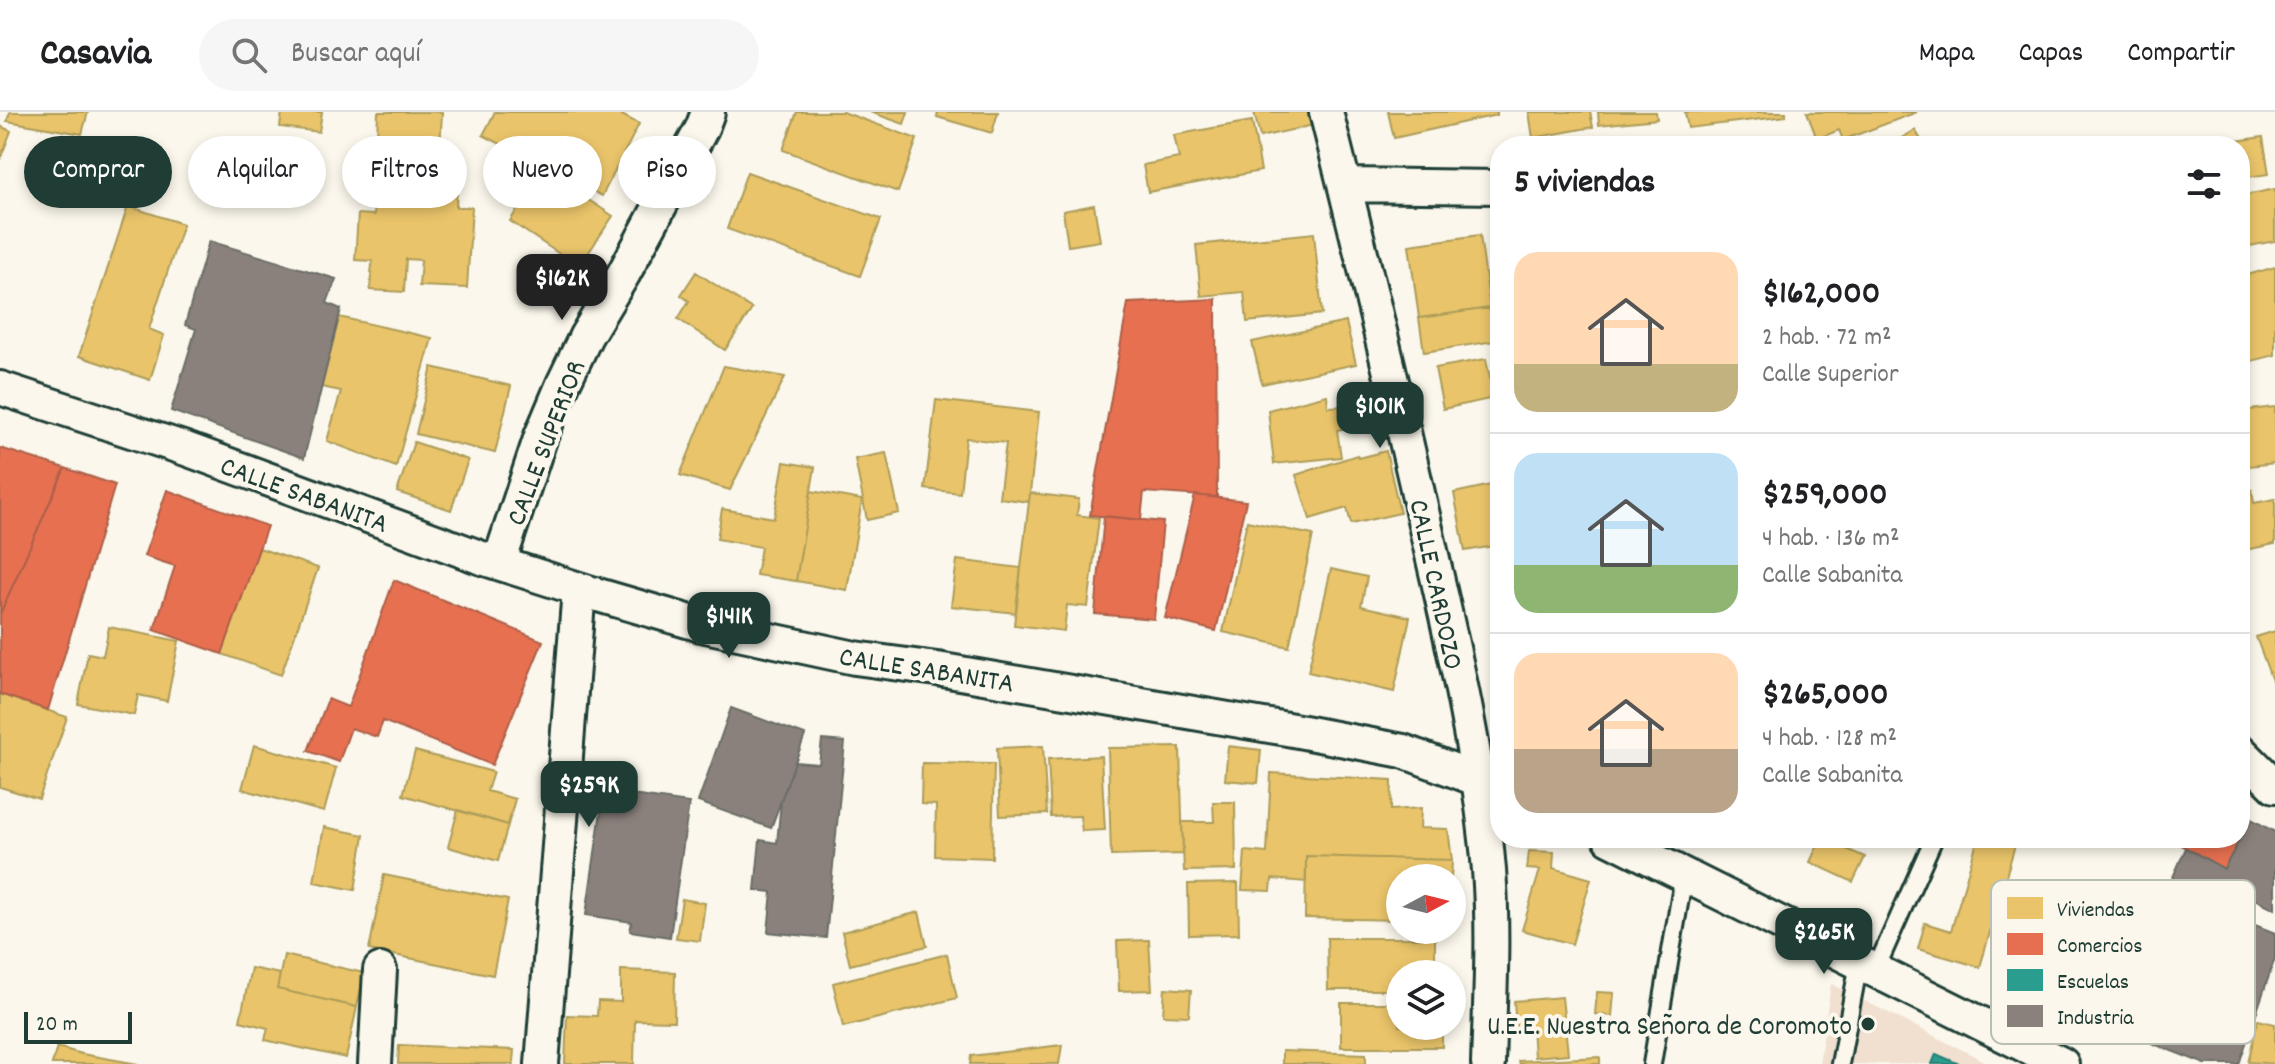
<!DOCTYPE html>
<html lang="es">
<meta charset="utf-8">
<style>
body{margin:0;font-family:Dekko,sans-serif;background:#f6f6f6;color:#202124;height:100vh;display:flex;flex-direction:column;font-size:30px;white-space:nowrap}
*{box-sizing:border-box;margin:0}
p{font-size:26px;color:#757577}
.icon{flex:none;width:44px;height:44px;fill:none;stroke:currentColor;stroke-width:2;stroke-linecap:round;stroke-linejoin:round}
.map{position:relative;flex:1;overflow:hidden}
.panel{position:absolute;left:1490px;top:24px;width:760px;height:712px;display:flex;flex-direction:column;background:#fff;border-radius:32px;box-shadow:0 4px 12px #0003}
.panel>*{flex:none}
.guide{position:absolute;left:24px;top:24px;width:760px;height:72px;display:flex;gap:16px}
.needle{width:52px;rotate:83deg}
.buttons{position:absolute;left:1386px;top:752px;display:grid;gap:16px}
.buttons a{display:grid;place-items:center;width:80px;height:80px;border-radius:50%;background:#fff;box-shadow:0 4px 12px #0003;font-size:40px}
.scale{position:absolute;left:24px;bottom:20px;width:108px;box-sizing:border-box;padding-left:8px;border:4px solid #1f3d34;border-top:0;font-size:22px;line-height:28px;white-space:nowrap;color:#1f3d34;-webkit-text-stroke:6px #fbf7ec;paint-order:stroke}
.price{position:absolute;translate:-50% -68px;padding:0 18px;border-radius:16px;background:#1f3d34;color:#fff;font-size:26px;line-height:52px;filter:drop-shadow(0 2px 4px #0008)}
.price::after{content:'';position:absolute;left:50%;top:48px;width:24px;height:18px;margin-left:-12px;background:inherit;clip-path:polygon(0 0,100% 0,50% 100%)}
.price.current{background:#222;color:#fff}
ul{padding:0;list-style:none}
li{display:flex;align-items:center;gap:24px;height:200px;padding:0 24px}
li+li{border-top:2px solid #e0e0e0}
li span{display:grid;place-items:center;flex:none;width:224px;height:160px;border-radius:24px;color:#555}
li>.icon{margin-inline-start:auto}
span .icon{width:96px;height:96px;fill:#fffc;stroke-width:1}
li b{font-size:34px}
h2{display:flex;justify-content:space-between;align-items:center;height:96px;padding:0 24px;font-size:34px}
.chip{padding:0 28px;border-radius:36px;background:#fff;box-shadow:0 4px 12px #0003;font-size:28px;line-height:72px}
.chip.current{background:#1f3d34;color:#fff}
header{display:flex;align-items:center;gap:48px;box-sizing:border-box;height:112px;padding:0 40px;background:#fff;border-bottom:2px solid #e0e0e0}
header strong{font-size:38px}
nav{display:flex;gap:44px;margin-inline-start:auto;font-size:28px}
.search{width:560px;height:72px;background:#f6f6f6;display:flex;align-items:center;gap:20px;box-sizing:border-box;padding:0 28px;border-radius:44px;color:#757577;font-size:30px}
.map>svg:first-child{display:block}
</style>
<header>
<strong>Casavia</strong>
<div class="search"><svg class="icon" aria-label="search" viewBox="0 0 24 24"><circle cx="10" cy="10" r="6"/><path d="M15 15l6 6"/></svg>Buscar aquí</div>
<nav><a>Mapa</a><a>Capas</a><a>Compartir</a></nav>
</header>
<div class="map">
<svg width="2275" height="952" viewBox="0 0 2275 952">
<rect width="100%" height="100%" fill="#fbf7ec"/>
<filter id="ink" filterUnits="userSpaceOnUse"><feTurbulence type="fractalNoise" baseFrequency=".0125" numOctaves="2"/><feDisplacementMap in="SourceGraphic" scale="16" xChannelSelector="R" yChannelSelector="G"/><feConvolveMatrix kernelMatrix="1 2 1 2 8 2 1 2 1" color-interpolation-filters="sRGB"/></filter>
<g filter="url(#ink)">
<path fill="#f1dfd0" d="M1831 872 1990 952H1819Z"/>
<path fill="#e9c46a" stroke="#ac9c5a" stroke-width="2" d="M10 0H88L82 22 7 9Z
M282 0H322L319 20 280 15Z
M378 0H442L438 76 457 77 456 95H472L467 176 419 174 421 148 406 147 404 180 370 178 372 149 355 148 358 102 374 103 376 75 387 76 389 52 376 51Z
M495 0H616L639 12 602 84 483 23Z
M797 0H843L917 27 898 80 783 38Z
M870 0H908L904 12Z
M938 0H998L992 21 937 5Z
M1254 0H1311L1314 13 1260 25Z
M1388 0H1497V3L1394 26Z
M1529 0H1590L1593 15 1533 26Z
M1598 0H1656L1657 7 1599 13Z
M1685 0H1786V4L1688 16Z
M1807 0H1917L1843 28 1839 18 1817 27Z
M1252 9 1261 59 1148 80 1143 53 1179 46 1174 23Z
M0 14 11 19 0 48Z
M1915 18 1925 34H1889Z
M2263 25 2269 62 2240 66V34H2203Z
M543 58 613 104 579 155 510 109Z
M747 60 881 107 860 164 727 117Z
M2275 77V129L2240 136V84Z
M1094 93 1100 129 1068 134 1063 99Z
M128 94 183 112 149 217 164 223 150 268 79 244Z
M1314 121 1322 202 1247 210 1244 180 1201 184 1196 133Z
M1480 123 1490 196 1419 206 1409 133Z
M2275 155V243L2240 252V165Z
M696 160 752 197 725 238 678 207 689 189 681 183Z
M1490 196 1495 229 1424 240 1419 206Z
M339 205 432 226 396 355 327 329 341 279 321 275Z
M1346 210 1356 252 1262 272 1252 230Z
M1486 247 1494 286 1443 297 1435 256Z
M724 254 785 265 730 378 680 363Z
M432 255 511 274 495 341 416 322Z
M1327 283 1328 295 1345 294 1347 316 1337 318 1341 345 1274 352 1268 298Z
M936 288 1039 300 1029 390 999 386 1006 331 966 326 960 381 925 377Z
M2275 295V351L2240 355V299Z
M414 330 468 348 451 398 397 380Z
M1386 339 1400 401 1351 412 1347 396 1310 407 1296 363 1357 343 1358 346Z
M886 341 899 401 867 408 855 347Z
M784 350 815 355 796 469 756 463 761 435 717 427 722 397 774 406Z
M1500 371V433L1465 439 1454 381Z
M2252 378 2254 391 2275 387V432L2240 439V380Z
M811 379 862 388 847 478 796 469Z
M1030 381 1079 387 1077 403 1099 406 1088 495 1067 493 1064 519 1014 513Z
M1247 409 1313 423 1289 535 1223 520Z
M259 436 318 456 281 563 222 542Z
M957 448 1021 456 1016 501 951 494Z
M1331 457 1367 465 1361 494 1410 505 1394 580 1308 560Z
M109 515 179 529 167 589 138 583 134 603 78 592 88 541 103 544Z
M2275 519V577L2256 525Z
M0 582 67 605 39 687 0 675Z
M254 633 336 656 324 700 242 677Z
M1043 634 1047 702 1000 704 997 636Z
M1228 634 1261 638 1258 671 1225 668Z
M1180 635 1183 742 1111 744 1108 636Z
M415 639 493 660 487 679 515 687 508 713 403 683Z
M1101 644 1105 718 1082 719 1080 704 1051 705 1048 647Z
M922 651 994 652 992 746 935 744 936 693 921 692Z
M1271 661 1392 668 1391 698 1421 696 1420 716 1448 717 1452 748 1306 744V770L1272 767 1271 779 1242 778 1245 739 1267 741Z
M1213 690H1235L1236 758 1184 759 1182 710H1214Z
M458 698 508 713 498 749 448 735Z
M324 715 364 723 355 778 314 770Z
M1821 726 1865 745 1853 770 1810 750Z
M1978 726H2017L1980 855 1918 837 1925 811 1951 819Z
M1529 739 1554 740 1553 756 1591 767 1572 832 1522 818 1540 758 1527 757Z
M1306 744 1452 748 1451 766H1400V808L1305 806Z
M384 763 508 788 493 863 369 838Z
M1238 771 1239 822 1189 823 1188 772Z
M682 787 705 791 700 829 676 826Z
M919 800 927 834 850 853 842 820Z
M1327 826H1435V862H1400V878H1328Z
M1149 828 1152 878 1119 879 1117 829Z
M947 842 957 886 843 915 833 871Z
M284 843 364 861 357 895 277 877Z
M251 856 280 862 277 877 357 895 346 946 265 928 268 916 240 909Z
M621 858 675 860 674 909 635 908 634 952H565L567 903 597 904 598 889 621 890Z
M1165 876 1191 878 1189 904 1163 903Z
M1597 880 1614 881 1612 904 1595 902Z
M1562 885 1568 942 1534 945 1532 915 1516 917 1514 889Z
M1341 891H1400V914L1442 916V935H1341Z
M2258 908 2275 912V952L2248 950Z
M399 933 514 938 513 952H398Z
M1062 933 1059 952H970L971 944Z
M57 935 82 942 138 952H52Z
M1282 939 1366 942V952H1282Z
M1600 945V952H1519L1518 949Z"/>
<path fill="#e76f51" stroke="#ab6048" stroke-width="2" d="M1216 187 1217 385 1144 380 1141 408 1090 403 1128 191Z
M0 336 65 356 0 502Z
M65 356 115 373 48 598 0 582V502Z
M167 378 267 414 222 542 154 518 175 454 144 444Z
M1195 383 1246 389 1216 519 1165 506Z
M1104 404 1163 410 1154 507 1095 502Z
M394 468 543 529 492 653 383 609 377 625 351 616 339 650 308 639 328 587 348 595Z
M2169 726H2234L2239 729 2224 757Z"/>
<path fill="#2a9d8f" stroke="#278074" stroke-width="2" d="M1936 942 1959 952H1932Z"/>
<path fill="#8a817c" stroke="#6a6d66" stroke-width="2" d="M209 129 336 167 327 191 341 197 304 346 171 299 196 217 185 213Z
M731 596 805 623 771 716 698 690Z
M822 628 845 630 826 826 768 820 772 780 755 778 760 728 777 731 781 689 795 650 819 652Z
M604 679 689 691 670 825 630 819 632 810 586 803Z
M2251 707 2275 720V797L2241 780 2230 803 2275 821V846L2239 952H2205L2151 931 2177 867 2136 848 2186 736 2224 757Z"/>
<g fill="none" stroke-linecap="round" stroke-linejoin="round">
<g stroke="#1f3d34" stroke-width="22">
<path id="service" d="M1875 859 1934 726
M1652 952 1684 762
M1840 952 1859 851"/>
</g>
<g stroke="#1f3d34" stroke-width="38">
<path id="minor" d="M1326 0C1362 143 1397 286 1429 430 1454 538 1480 648 1489 758 1494 823 1490 887 1488 952
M1345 73 1500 75
M0 276 186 337 482 446 598 483 701 513 855 546 937 557 1293 618 1403 639 1500 676
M499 451 541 324 563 272 586 224 624 161 702 16 708 0
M2240 639 2275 674
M1610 726 2062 952
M375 952 380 858
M542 952 579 477"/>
</g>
<use href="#service" stroke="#fbf7ec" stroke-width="16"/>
<use href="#minor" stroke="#fbf7ec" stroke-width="32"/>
</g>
</g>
<circle fill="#1f3d34" stroke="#fbf7ec" stroke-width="3" cx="1868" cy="912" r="8"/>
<g text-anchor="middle" stroke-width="8" stroke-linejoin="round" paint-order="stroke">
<g font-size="28" fill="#1f3d34" stroke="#fbf7ec">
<text transform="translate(544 330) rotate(-69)" y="10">CALLE SUPERIOR</text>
<text transform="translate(305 381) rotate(20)" y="10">CALLE SABANITA</text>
<text transform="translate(1438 472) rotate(78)" y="10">CALLE CARDOZO</text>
<text transform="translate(927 556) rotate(9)" y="10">CALLE SABANITA</text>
</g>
<g font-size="28" fill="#1f3d34" stroke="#fbf7ec" text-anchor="end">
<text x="1852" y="922">U.E.E. Nuestra Señora de Coromoto</text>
</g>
</g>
<rect x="1991" y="768" width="264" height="164" rx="12" fill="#fbf7ec" stroke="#b9bfb5" stroke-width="2"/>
<rect x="2007" y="785" width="36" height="22" fill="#e9c46a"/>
<rect x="2007" y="821" width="36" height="22" fill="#e76f51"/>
<rect x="2007" y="857" width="36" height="22" fill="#2a9d8f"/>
<rect x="2007" y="893" width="36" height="22" fill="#8a817c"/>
<g font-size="22" fill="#1f3d34">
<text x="2057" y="804">Viviendas</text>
<text x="2057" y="840">Comercios</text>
<text x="2057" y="876">Escuelas</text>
<text x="2057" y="912">Industria</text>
</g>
</svg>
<div class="buttons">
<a><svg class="needle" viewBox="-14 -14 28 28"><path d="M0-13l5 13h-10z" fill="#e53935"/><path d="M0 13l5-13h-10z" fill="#757577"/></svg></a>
<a><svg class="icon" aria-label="layers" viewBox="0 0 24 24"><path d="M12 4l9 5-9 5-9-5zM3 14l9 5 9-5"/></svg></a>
</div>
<div class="scale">20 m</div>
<b class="price current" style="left:562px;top:210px">$162K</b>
<b class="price" style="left:1380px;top:338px">$101K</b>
<b class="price" style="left:729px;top:548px">$141K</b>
<b class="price" style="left:589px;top:717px">$259K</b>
<b class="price" style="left:1824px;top:864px">$265K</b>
<div class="guide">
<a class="chip current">Comprar</a>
<a class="chip">Alquilar</a>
<a class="chip">Filtros</a>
<a class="chip">Nuevo</a>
<a class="chip">Piso</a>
</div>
<section class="panel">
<h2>5 viviendas<svg class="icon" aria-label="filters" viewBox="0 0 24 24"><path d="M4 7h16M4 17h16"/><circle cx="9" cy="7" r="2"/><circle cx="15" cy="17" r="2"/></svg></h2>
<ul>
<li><span style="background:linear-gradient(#ffd9b3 70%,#c2b280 0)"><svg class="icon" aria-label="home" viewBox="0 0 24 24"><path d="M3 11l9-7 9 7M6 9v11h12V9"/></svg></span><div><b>$162,000</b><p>2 hab. · 72 m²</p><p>Calle Superior</p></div></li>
<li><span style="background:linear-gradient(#bfe0f5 70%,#8fb573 0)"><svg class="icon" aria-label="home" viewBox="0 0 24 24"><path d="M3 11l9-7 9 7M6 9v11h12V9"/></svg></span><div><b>$259,000</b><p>4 hab. · 136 m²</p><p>Calle Sabanita</p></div></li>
<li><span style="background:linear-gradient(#ffd9b3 60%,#b9a48a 0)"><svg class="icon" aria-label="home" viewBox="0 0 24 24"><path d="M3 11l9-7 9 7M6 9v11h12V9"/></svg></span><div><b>$265,000</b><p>4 hab. · 128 m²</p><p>Calle Sabanita</p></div></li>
</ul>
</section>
</div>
